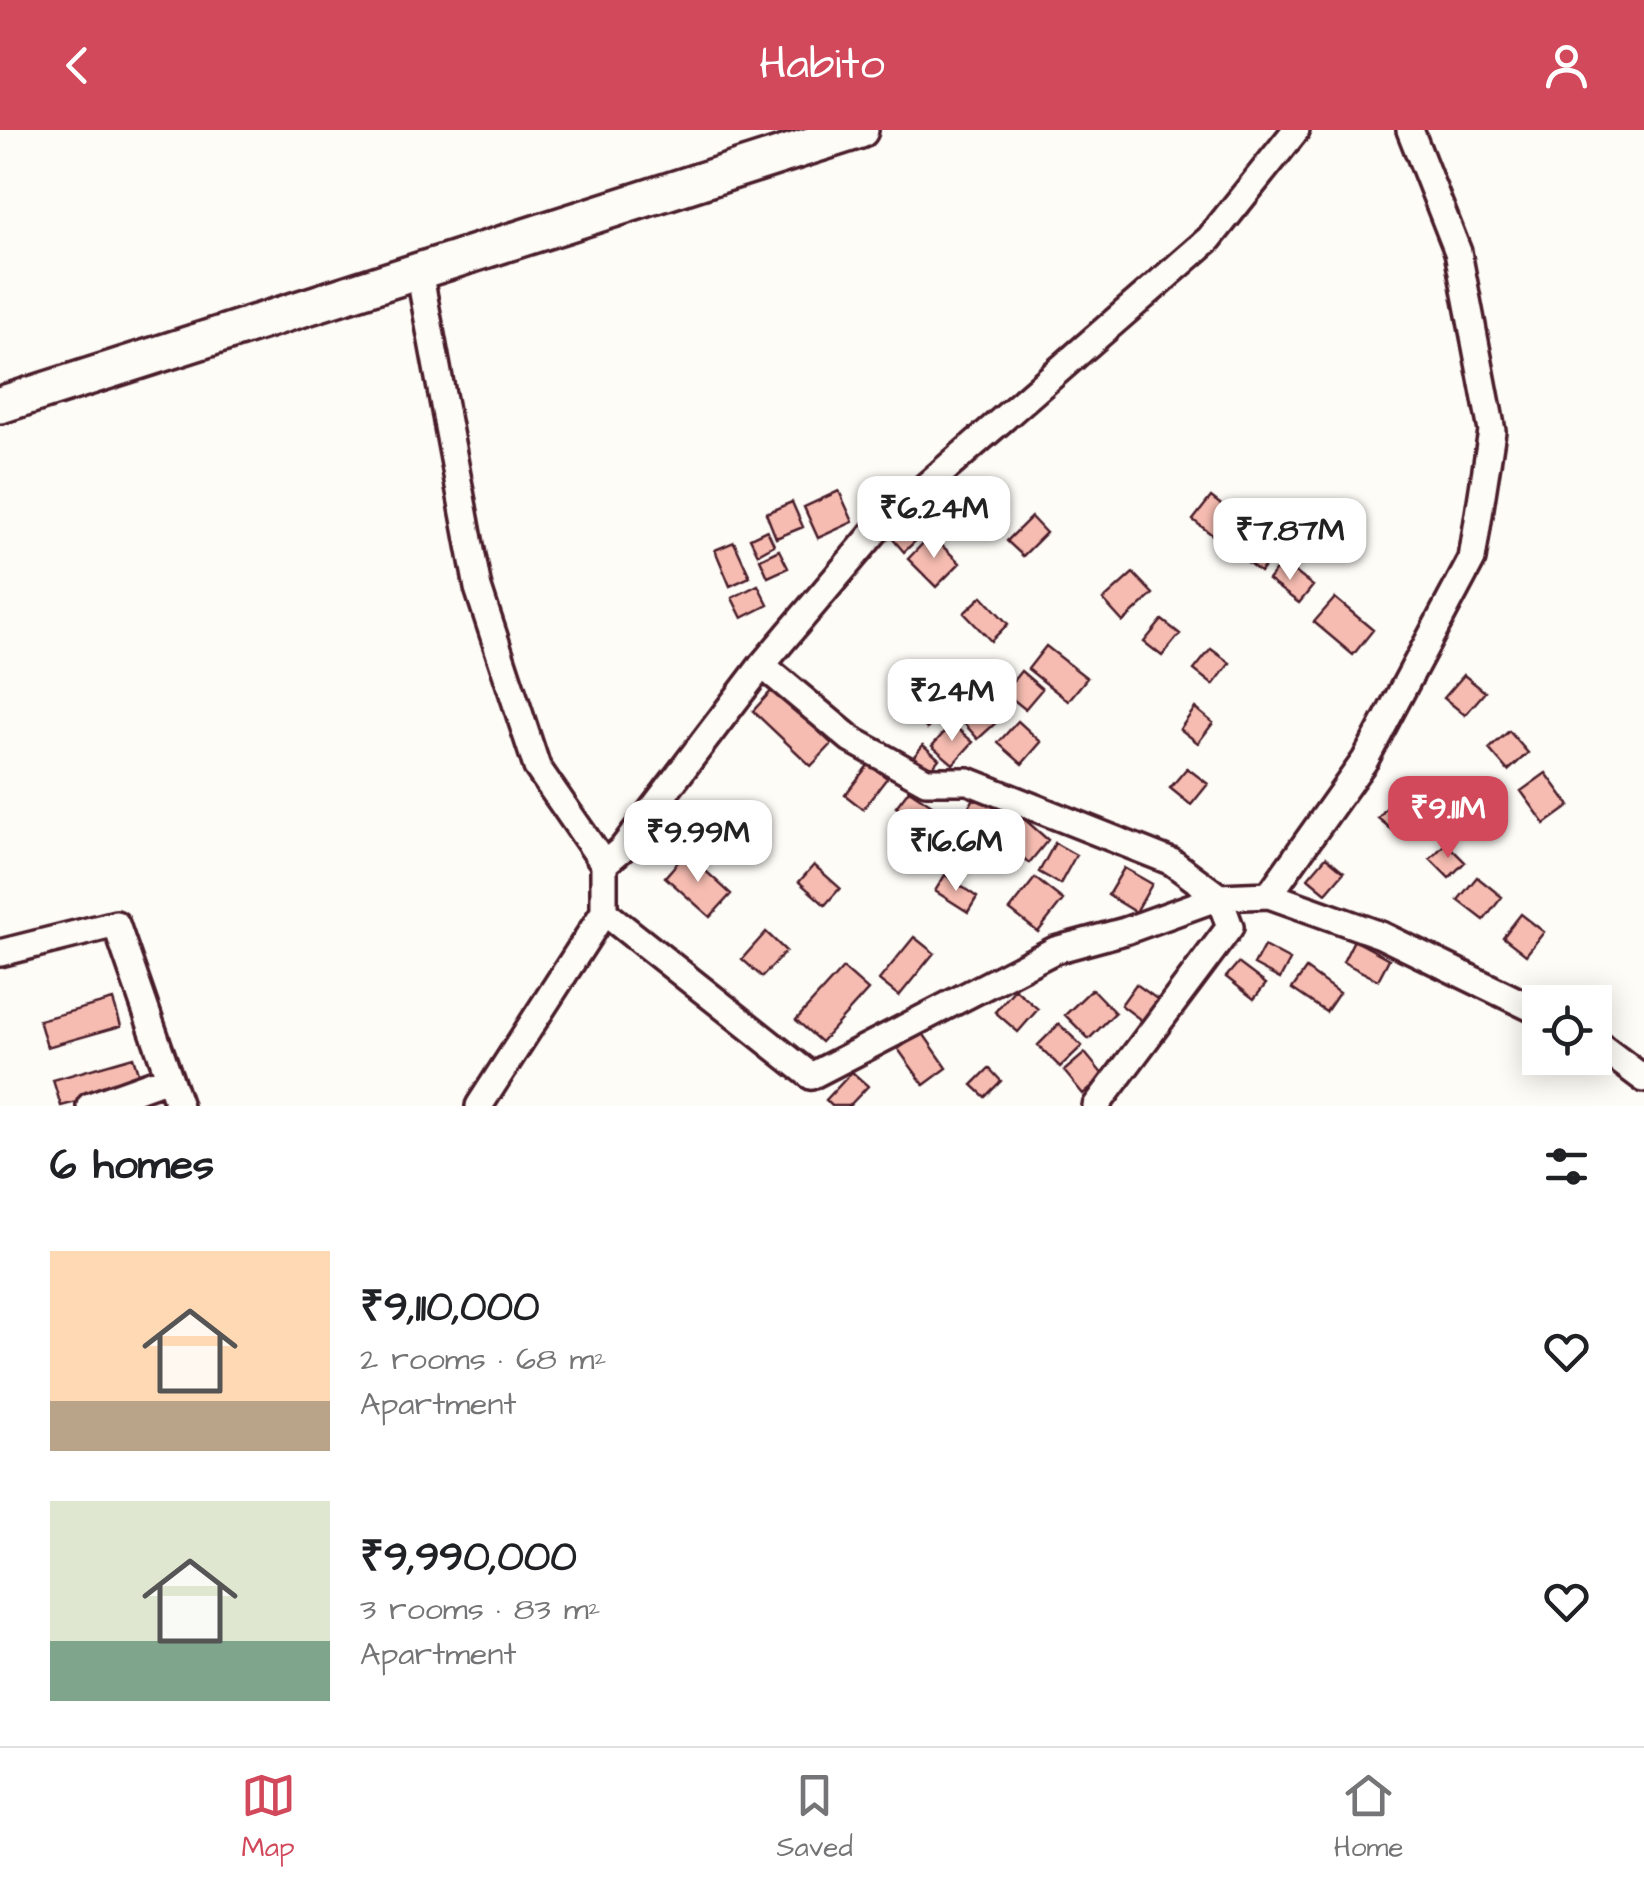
<!DOCTYPE html>
<meta charset="utf-8">
<style>
body{margin:0;font-family:"Architects Daughter",sans-serif;background:#f6f6f6;color:#202124;height:100vh;display:flex;flex-direction:column;font-size:38px;white-space:nowrap}
*{box-sizing:border-box;margin:0}
p{font-size:32px;color:#757577}
.icon{flex:none;width:55px;height:55px;fill:none;stroke:currentColor;stroke-width:2;stroke-linecap:round;stroke-linejoin:round}
.map{position:relative;height:976px;overflow:hidden}
.panel{display:flex;flex-direction:column;background:#fff;flex:1}
.panel>*{flex:none}
.buttons{position:absolute;left:1522px;top:855px;display:grid;gap:20px}
.buttons a{display:grid;place-items:center;width:90px;height:90px;border-radius:0px;background:#fff;box-shadow:0 5px 25px #0003;font-size:50px}
.price{position:absolute;translate:-50% -85px;padding:0 22px;border-radius:20px;background:#fff;color:#222;font-size:32px;line-height:65px;filter:drop-shadow(0 2px 5px #0008)}
.price::after{content:'';position:absolute;left:50%;top:60px;width:30px;height:22px;margin-left:-15px;background:inherit;clip-path:polygon(0 0,100% 0,50% 100%)}
.price.selected{background:#d1495b;color:#fff}
ul{padding:0;list-style:none}
li{display:flex;align-items:center;gap:30px;height:250px;padding:0 50px}
li span{display:grid;place-items:center;flex:none;width:280px;height:200px;border-radius:0px;color:#555}
li>.icon{margin-inline-start:auto}
span .icon{width:120px;height:120px;fill:#fffc;stroke-width:1}
li b{font-size:42px}
h2{display:flex;justify-content:space-between;align-items:center;height:120px;padding:0 50px;font-size:42px}
header{display:flex;justify-content:space-between;align-items:center;height:130px;padding:0 50px;background:#d1495b;color:#fff;font-size:45px;font-weight:600}
.tabs{display:flex;justify-content:space-around;align-items:center;height:140px;border-top:2px solid #e0e0e0;background:#fff;font-size:28px;color:#757577}
.tabs a{display:grid;justify-items:center;gap:5px}
.tabs .selected{color:#d1495b}
.map>svg:first-child{display:block}
</style>
<header><svg class="icon" aria-label="back" viewBox="0 0 24 24"><path d="M15 5l-7 7 7 7"/></svg>Habito<svg class="icon" aria-label="person" viewBox="0 0 24 24"><circle cx="12" cy="8" r="4"/><path d="M4 21q1-7 8-7t8 7"/></svg></header>
<div class="map">
<svg width="1644" height="976" viewBox="0 0 1644 976">
<rect width="100%" height="100%" fill="#fdfcf7"/>
<filter id="ink" filterUnits="userSpaceOnUse"><feTurbulence type="fractalNoise" baseFrequency=".01" numOctaves="2"/><feDisplacementMap in="SourceGraphic" scale="20" xChannelSelector="R" yChannelSelector="G"/><feConvolveMatrix kernelMatrix="1 2 1 2 8 2 1 2 1" color-interpolation-filters="sRGB"/></filter>
<g filter="url(#ink)">
<path fill="#f6bcb1" stroke="#4a1f2b" stroke-width="2.5" d="M839 361 853 392 818 408 804 377Z
M1211 367 1246 394 1228 417 1193 390Z
M792 372 803 397 776 408 766 383Z
M917 385 929 398 904 422 892 408Z
M1031 387 1046 403 1023 426 1007 411Z
M767 400 774 415 758 424 750 408Z
M1248 401 1275 423 1260 442 1233 420Z
M931 405 960 433 936 457 908 429Z
M734 412 750 447 730 456 715 420Z
M779 420 788 438 768 447 760 429Z
M1282 432 1313 456 1299 473 1268 450Z
M1133 443 1153 464 1123 492 1103 470Z
M758 455 768 475 742 488 732 468Z
M982 466 1008 494 991 511 964 483Z
M1335 468 1373 500 1353 525 1314 492Z
M1162 490 1180 504 1162 526 1144 512Z
M1046 516 1087 548 1068 571 1028 539Z
M1211 519 1230 533 1213 555 1194 540Z
M1021 541 1042 559 1025 579 1004 562Z
M1464 545 1485 562 1465 585 1444 568Z
M774 558 832 614 811 636 753 581Z
M915 559 941 584 927 599 901 574Z
M984 574 999 590 978 609 963 592Z
M1195 578 1213 593 1198 613 1180 599Z
M1018 591 1041 612 1022 634 998 613Z
M952 594 973 612 953 634 932 616Z
M1509 601 1528 623 1508 641 1489 619Z
M923 615 939 629 927 644 911 630Z
M869 634 887 648 863 679 845 665Z
M1187 638 1208 654 1191 675 1170 658Z
M1546 643 1570 676 1545 694 1521 661Z
M909 660 935 677 923 695 896 677Z
M977 663 1011 683 996 710 962 690Z
M1393 670 1417 690 1402 708 1378 688Z
M1022 687 1048 710 1029 733 1002 710Z
M1055 713 1076 725 1060 754 1039 742Z
M1446 713 1465 732 1449 748 1430 729Z
M686 723 731 764 710 787 665 747Z
M1326 727 1344 742 1326 763 1308 748Z
M814 735 840 758 825 775 799 752Z
M1124 738 1152 754 1136 782 1108 765Z
M945 745 977 767 968 782 935 761Z
M1477 747 1502 767 1484 790 1458 770Z
M1035 748 1063 770 1038 802 1010 780Z
M1521 784 1544 802 1526 825 1503 807Z
M766 802 786 821 762 847 742 829Z
M914 807 934 823 899 866 879 850Z
M1354 810 1389 829 1378 850 1343 832Z
M1264 816 1290 830 1280 849 1254 835Z
M1238 833 1266 854 1254 869 1226 847Z
M843 838 868 860 821 912 796 890Z
M1306 839 1339 863 1326 882 1292 859Z
M1136 854 1164 874 1149 896 1121 875Z
M1015 859 1038 879 1018 902 995 882Z
M1092 859 1115 883 1089 909 1065 885Z
M113 870 121 896 47 917 39 890Z
M1059 894 1082 916 1060 937 1038 915Z
M922 902 947 938 924 955 898 919Z
M1085 923 1104 946 1083 964 1064 941Z
M133 927 142 955 61 976 53 950Z
M989 938 1001 951 985 967 972 955Z
M852 942 868 956 849 976H832L826 970Z"/>
<g fill="none" stroke-linecap="round" stroke-linejoin="round">
<g stroke="#4a1f2b" stroke-width="32">
<path id="street" d="M419 141 478 458 537 637 604 734V782L479 976
M762 535 852 610 926 651H968L1172 732 1219 767 1230 797 1096 976
M604 734 622 719 762 535 878 398 1209 109 1296 0
M1269 765 1365 630 1472 429 1492 301 1458 122 1410 0
M604 782 811 946 1055 820 1125 801 1219 767 1269 765 1381 805 1540 882
M0 823 116 794 179 976
M1595 912 1644 949
M90 976 168 948"/>
</g>
<g stroke="#4a1f2b" stroke-width="42">
<path id="secondary" d="M0 275 860 0"/>
</g>
<use href="#street" stroke="#fdfcf7" stroke-width="25"/>
<use href="#secondary" stroke="#fdfcf7" stroke-width="35"/>
</g>
</g>
</svg>
<div class="buttons">
<a><svg class="icon" aria-label="locate" viewBox="0 0 24 24"><circle cx="12" cy="12" r="6"/><path d="M12 2v4M12 18v4M2 12h4M18 12h4"/></svg></a>
</div>
<b class="price" style="left:934px;top:431px">₹6.24M</b>
<b class="price" style="left:1290px;top:453px">₹7.87M</b>
<b class="price" style="left:952px;top:614px">₹24M</b>
<b class="price selected" style="left:1448px;top:731px">₹9.11M</b>
<b class="price" style="left:698px;top:755px">₹9.99M</b>
<b class="price" style="left:956px;top:764px">₹16.6M</b>
</div>
<section class="panel">
<h2>6 homes<svg class="icon" aria-label="filters" viewBox="0 0 24 24"><path d="M4 7h16M4 17h16"/><circle cx="9" cy="7" r="2"/><circle cx="15" cy="17" r="2"/></svg></h2>
<ul>
<li><span style="background:linear-gradient(#ffd9b3 75%,#b9a48a 0)"><svg class="icon" aria-label="home" viewBox="0 0 24 24"><path d="M3 11l9-7 9 7M6 9v11h12V9"/></svg></span><div><b>₹9,110,000</b><p>2 rooms · 68 m²</p><p>Apartment</p></div><svg class="icon" aria-label="heart" viewBox="0 0 24 24"><path d="M12 20l-8-8c-3-5 5-10 8-4 3-6 11-1 8 4z"/></svg></li>
<li><span style="background:linear-gradient(#dfe7d0 70%,#7fa58c 0)"><svg class="icon" aria-label="home" viewBox="0 0 24 24"><path d="M3 11l9-7 9 7M6 9v11h12V9"/></svg></span><div><b>₹9,990,000</b><p>3 rooms · 83 m²</p><p>Apartment</p></div><svg class="icon" aria-label="heart" viewBox="0 0 24 24"><path d="M12 20l-8-8c-3-5 5-10 8-4 3-6 11-1 8 4z"/></svg></li>
</ul>
</section>
<nav class="tabs">
<a class="selected"><svg class="icon" aria-label="map" viewBox="0 0 24 24"><path d="M3 6l6-2 6 2 6-2v14l-6 2-6-2-6 2zM9 4v14M15 6v14"/></svg>Map</a>
<a><svg class="icon" aria-label="saved" viewBox="0 0 24 24"><path d="M7 4h10v16l-5-4-5 4z"/></svg>Saved</a>
<a><svg class="icon" aria-label="home" viewBox="0 0 24 24"><path d="M3 11l9-7 9 7M6 9v11h12V9"/></svg>Home</a>
</nav>
